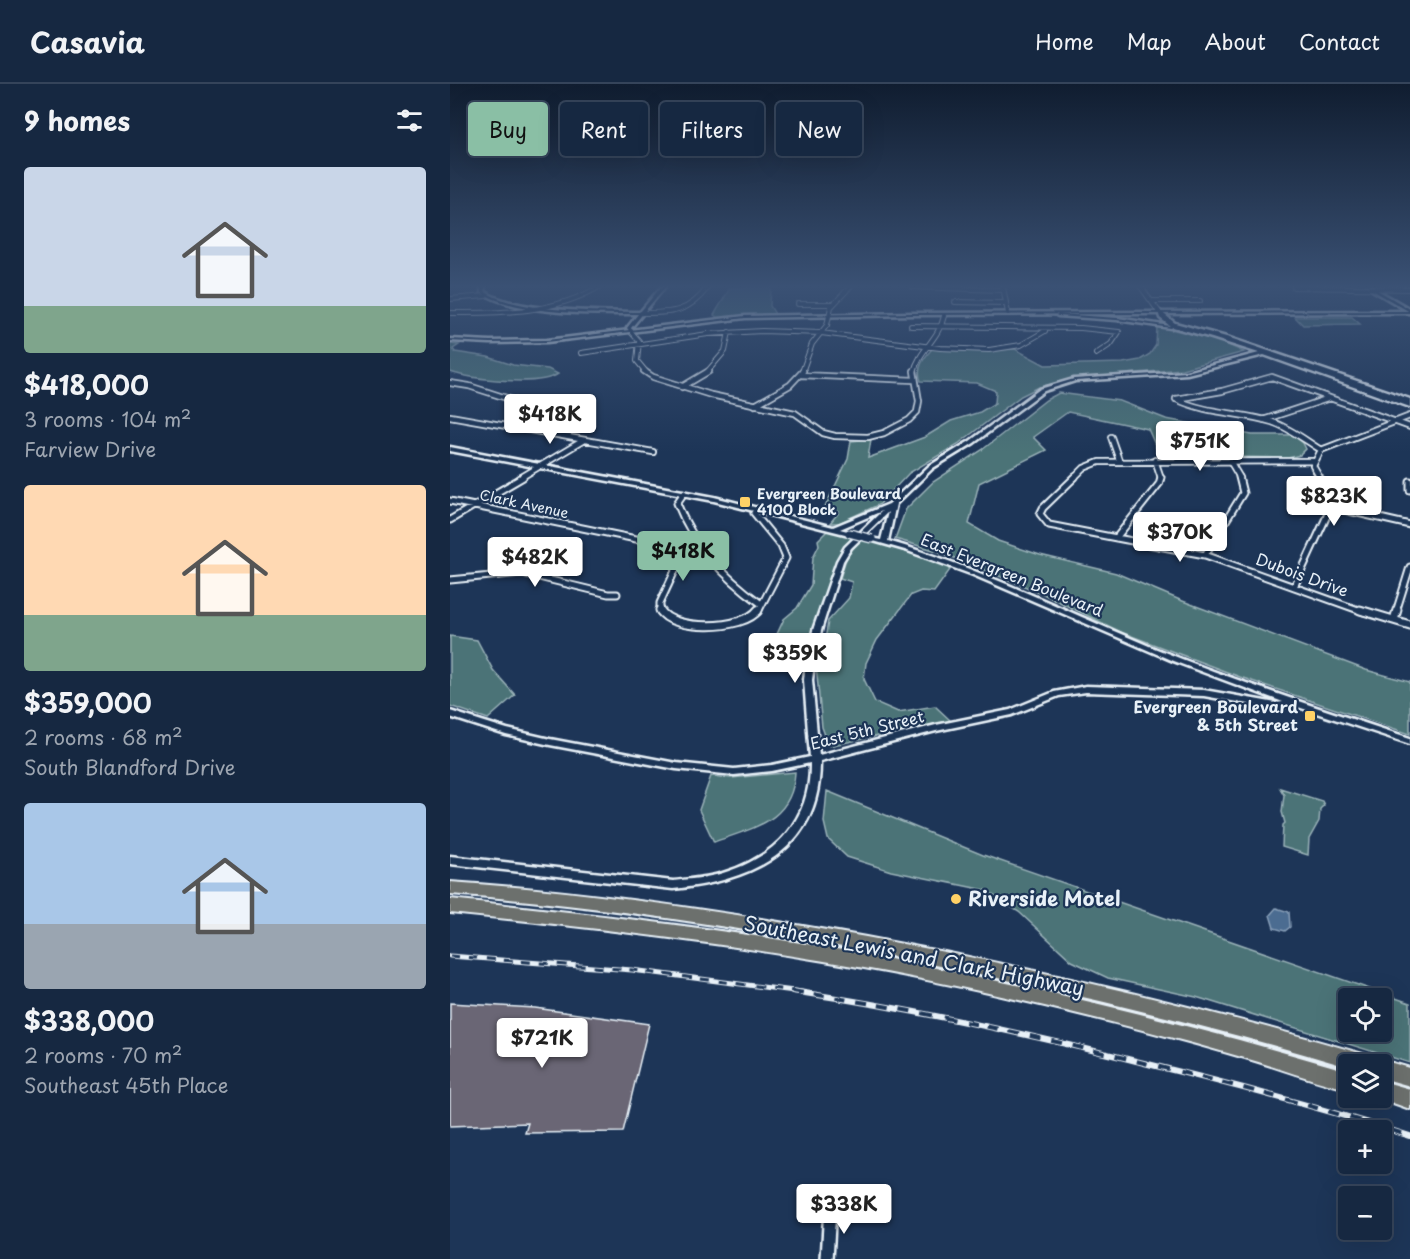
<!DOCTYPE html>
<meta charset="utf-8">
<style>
body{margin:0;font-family:"Playpen Sans",sans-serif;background:#1f3048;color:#f1f3f6;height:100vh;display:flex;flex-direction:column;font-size:22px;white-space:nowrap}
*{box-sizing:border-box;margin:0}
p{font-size:20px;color:#9ea6b1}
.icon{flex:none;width:33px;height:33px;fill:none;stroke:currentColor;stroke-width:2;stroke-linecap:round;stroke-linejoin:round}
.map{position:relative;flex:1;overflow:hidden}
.details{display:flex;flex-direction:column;background:#162841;width:450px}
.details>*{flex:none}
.hud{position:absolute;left:18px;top:18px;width:570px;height:54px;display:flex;gap:12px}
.tools{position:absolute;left:888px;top:904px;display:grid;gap:12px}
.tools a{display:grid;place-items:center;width:54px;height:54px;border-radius:6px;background:#162841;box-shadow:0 6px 24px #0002,0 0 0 2px #35445a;font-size:30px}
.price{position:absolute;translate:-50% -51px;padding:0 14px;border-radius:6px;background:#fff;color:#222;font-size:20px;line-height:39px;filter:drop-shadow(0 2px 3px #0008)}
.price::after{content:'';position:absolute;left:50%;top:36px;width:18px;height:14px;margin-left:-9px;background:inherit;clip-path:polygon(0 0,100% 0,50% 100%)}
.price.current{background:#8abfa5;color:#111}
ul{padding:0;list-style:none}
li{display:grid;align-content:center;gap:12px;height:318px;padding:0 24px}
li span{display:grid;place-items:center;height:186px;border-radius:6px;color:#555}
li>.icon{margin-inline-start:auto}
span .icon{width:108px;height:108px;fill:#fffc;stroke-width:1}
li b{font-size:26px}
h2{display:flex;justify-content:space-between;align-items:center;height:72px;padding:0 24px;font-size:26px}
.pill{padding:0 21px;border-radius:6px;background:#162841;box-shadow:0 6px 24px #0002,0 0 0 2px #35445a;font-size:21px;line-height:54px}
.pill.current{background:#8abfa5;color:#111}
header{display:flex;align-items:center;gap:36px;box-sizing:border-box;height:84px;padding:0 30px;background:#162841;border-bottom:2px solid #35445a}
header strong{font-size:28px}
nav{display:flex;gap:33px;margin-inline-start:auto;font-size:21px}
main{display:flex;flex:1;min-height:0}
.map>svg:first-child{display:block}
</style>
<header>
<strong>Casavia</strong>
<nav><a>Home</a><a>Map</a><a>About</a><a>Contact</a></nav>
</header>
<main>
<section class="details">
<h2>9 homes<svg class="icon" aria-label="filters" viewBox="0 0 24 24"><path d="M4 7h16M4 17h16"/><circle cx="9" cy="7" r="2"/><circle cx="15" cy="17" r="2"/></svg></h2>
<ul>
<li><span style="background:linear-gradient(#c9d6e8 75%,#7fa58c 0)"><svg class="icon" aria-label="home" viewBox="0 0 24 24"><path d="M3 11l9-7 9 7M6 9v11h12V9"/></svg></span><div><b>$418,000</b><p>3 rooms · 104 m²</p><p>Farview Drive</p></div></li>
<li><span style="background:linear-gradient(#ffd9b3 70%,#7fa58c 0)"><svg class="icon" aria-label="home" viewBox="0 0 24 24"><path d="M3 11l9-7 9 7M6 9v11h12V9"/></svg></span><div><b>$359,000</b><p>2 rooms · 68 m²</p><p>South Blandford Drive</p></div></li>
<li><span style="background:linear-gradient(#a9c7e8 65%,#9aa5b1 0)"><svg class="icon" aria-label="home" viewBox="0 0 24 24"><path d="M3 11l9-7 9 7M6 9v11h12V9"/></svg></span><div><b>$338,000</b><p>2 rooms · 70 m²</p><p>Southeast 45th Place</p></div></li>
</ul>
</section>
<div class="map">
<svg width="960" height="1175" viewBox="0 0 960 1175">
<rect width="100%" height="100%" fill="#1d3557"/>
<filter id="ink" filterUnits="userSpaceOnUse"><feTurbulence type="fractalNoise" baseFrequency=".0167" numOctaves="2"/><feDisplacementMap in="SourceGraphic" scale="12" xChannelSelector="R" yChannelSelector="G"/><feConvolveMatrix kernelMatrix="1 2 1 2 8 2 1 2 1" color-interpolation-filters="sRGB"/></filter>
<g filter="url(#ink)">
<path fill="#4b7377" stroke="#9ab2b8" stroke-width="1.5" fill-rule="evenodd" d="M280 204H321L320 222 325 230 267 233 264 231Z
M845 233H902L910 240 853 241Z
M707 242 767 256 794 268 732 285 630 294 589 303 571 312 508 360 459 389 430 420 389 439H380L389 428 375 423 398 375 401 357 421 355 418 374 475 353 501 337 530 328 545 319 546 307 527 299 471 297C466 284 473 275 482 265L530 267 565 265 595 281 673 279 690 276 700 270 706 261Z
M0 260 9 261 3 265 5 268 38 273 63 281 98 285 108 290C88 303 22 295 0 288Z
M609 309 670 317 716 335 802 351H843L853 359 856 365 850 371 838 374 710 372 698 345 618 328 583 353 596 366 529 399 519 440 548 457 590 471 666 489 730 516 916 586 960 598V650L790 593 671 548 589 508 487 467 445 455 456 425 483 398 532 366 596 316Z
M379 445 403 452 390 471 382 488 357 566 353 570 319 558 327 550 334 535 347 524 361 501 363 473 369 461 368 456Z
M410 453 502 483 484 508 471 507 461 511 427 556 416 579 414 595 425 618 448 628 485 622 501 637 379 662 372 643 366 581 374 563 378 537 399 514 402 498 390 494 396 475Z
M0 552 27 556 43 586 65 611 38 635 0 622Z
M345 688C343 738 302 744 264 758L249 726 261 692 281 694Z
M830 704 872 717 874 721 870 725 869 737 859 755 858 771 832 763 833 741 835 739 832 728 834 711Z
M377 707 533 771 960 919V979L746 913 658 894 622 877 569 828 535 806 441 787 397 773 378 755 374 738ZM898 915H932V948H898Z"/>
<path fill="#4c6c91" stroke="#8aa1ba" stroke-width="1.5" d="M826 824 839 828 840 843 835 847 824 844 820 831Z"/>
<path fill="#6a6675" stroke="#e8f1f8" stroke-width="1.5" d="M0 919 85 924 199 940 173 1048 75 1049 78 1039 0 1042Z"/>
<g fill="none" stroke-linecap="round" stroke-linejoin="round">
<g stroke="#e8f1f8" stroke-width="6">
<path id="minor-far4" d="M463 203 552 206
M553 203 558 229
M691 203 709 228
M844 203 960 205
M0 215 36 212
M701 217H750
M505 218 555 219
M348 220H383
M0 229C52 229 102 230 149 203
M191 229C222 229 239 229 258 203
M461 242 631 244 669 248 661 260 646 270
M182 249 189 257 187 277 196 288
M131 269 258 250 312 247 371 249 490 264 539 266 571 261 595 247V244
M257 288 275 267 279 248
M352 288 362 260 377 241 381 223 400 203
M464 288C469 266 489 255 494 232"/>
</g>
<g stroke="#e8f1f8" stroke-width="8">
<path id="minor-far3" d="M194 287 203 293 261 311 345 329 373 349 385 352 418 353 434 349 459 336 467 328 469 317 464 287
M351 291 464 296
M0 299 19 302 94 326 101 331 95 341 86 346
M232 303 259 287
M726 315 772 307 822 293 960 343
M726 315C757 330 790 328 822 338 840 344 855 356 871 366
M305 321 340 301 353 287
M0 332 203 368
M813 336 880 314
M661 353 669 376
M705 376 711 394
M780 377 790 394
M70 394 134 356
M624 394 634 384 649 378 863 377
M870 394 863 382 871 366 960 332"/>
</g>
<g stroke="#e8f1f8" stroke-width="9">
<path id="minor-far2" d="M625 393 593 424 590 430 599 441 755 471 914 528
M960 397V406
M234 409 227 419C244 462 273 492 310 519
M0 417 235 465 248 462
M881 423 960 441
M0 436 73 393
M666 454 709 400 711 393
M755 471 793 409 789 393
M0 496 72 489 158 510H167
M844 503 881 423 880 412 869 393
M210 528V519L235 465
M308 528 336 474 331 462 304 429 308 425
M946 528 960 483"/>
</g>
<g stroke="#e8f1f8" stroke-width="11">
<path id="minor-far1" d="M210 526C222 548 294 546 308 526
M910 526 960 541
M944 536 947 526"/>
</g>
<g stroke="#e8f1f8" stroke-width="16">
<path id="minor" d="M377 1175 380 1124"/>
</g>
<g stroke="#e8f1f8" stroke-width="5">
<path id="tertiary" d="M31 203H35L34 207C66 229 151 227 190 228L211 203H215L181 244 184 249 182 250 177 244 188 230C147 230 64 231 31 208Z
M917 203H922L960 225V228Z
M708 227H710L725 239 780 254 960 315V319L916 304 960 319V323L814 271 737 290 625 297 594 307 524 359 483 384 446 420 438 457C528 483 612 526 699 562 784 597 872 625 960 654V660L842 621 826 625 754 612 636 608 609 612 562 631 486 647 370 677C371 767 301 797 223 805L0 780V772L223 797C240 795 257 794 273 789 326 773 361 736 360 679L322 687 284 691 226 685 100 661 56 651 0 633V627L57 645 100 655 226 679 284 685 322 681 360 673 354 596 357 570 364 543 387 477 395 463 432 427 390 445 401 448V450L399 451 264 417 0 367V363L264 413 383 443 439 420 479 382 520 357 590 305 624 295 737 288 809 269 762 254 723 243 721 244 667 236 608 232 606 231 608 230 667 234 720 242 710 234ZM438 428 431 456 420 454V456L455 466 523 491 723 577 833 618 826 619 754 606 636 602 604 608 560 626 486 641 369 671 362 596 365 570 372 543 393 477 401 464Z"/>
</g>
<g stroke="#e8f1f8" stroke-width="5">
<path id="secondary" d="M960 227V229L463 231 295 234 97 258 40 259 0 257V255L40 257 97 256 295 232 463 229Z"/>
</g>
<g stroke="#e8f1f8" stroke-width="4">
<path id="motorway" d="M0 798C140 807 278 828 416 853 586 884 754 924 920 972L927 975 928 978 932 976 960 984V1002L932 994V981H898V983C741 936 581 899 420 868 281 842 141 820 0 810Z
M0 815C153 831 305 848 456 878 605 907 752 944 898 987V1005C861 997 825 982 788 972 716 951 643 933 569 916 382 872 191 848 0 829Z
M932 997 960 1005V1025L929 1014H932Z"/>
</g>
<use href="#minor-far4" stroke="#1d3557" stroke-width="4"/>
<use href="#minor-far3" stroke="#1d3557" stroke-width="4.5"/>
<use href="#minor-far2" stroke="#1d3557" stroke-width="5"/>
<use href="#minor-far1" stroke="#1d3557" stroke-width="7"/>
<use href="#minor" stroke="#1d3557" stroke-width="11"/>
<use href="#tertiary" fill="#1d3557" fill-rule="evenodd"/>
<use href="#secondary" fill="#1d3557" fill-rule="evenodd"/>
<use href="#motorway" fill="#6c706d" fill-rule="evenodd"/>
<g stroke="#e8f1f8" stroke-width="5">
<path id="rail-far1" d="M0 872 182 886 352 908"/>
</g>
<g stroke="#e8f1f8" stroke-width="6">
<path id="rail" d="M342 907C463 925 583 951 702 981 789 1002 875 1025 960 1052"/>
</g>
<use href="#rail-far1" stroke="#1d3557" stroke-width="3" stroke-dasharray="9" stroke-linecap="butt"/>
<use href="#rail" stroke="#1d3557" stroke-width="4" stroke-dasharray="11" stroke-linecap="butt"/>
<g stroke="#e8f1f8" stroke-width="10" stroke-linecap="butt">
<path id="tertiary-bridge" d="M399 449 422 455"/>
</g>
<use href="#tertiary-bridge" stroke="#1d3557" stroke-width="7"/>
</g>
</g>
<linearGradient id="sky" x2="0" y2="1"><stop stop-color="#101d30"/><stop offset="0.55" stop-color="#3a5174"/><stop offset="1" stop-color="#3a5174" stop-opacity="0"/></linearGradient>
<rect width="960" height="368" fill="url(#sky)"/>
<g fill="#ffd166" stroke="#1d3557" stroke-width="2">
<rect x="289" y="412" width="12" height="12" rx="3"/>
<rect x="854" y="626" width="12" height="12" rx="3"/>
<circle cx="506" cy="815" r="6"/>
</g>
<g text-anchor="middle" stroke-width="4.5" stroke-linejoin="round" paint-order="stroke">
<g font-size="14" font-weight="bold" fill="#e8f1f8" stroke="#1d3557" text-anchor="start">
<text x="307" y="415">Evergreen Boulevard<tspan x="307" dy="16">4100 Block</tspan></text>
</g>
<g font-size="14" fill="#e8f1f8" stroke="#1d3557">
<text transform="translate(74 420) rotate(12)" y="5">Clark Avenue</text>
</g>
<g font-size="16" fill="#e8f1f8" stroke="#1d3557">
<text transform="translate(562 491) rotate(22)" y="6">East Evergreen Boulevard</text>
<text transform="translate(852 491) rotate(20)" y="6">Dubois Drive</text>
<text transform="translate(417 646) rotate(-14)" y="6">East 5th Street</text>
</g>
<g font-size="16" font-weight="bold" fill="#e8f1f8" stroke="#1d3557" text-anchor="end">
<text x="848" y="629">Evergreen Boulevard<tspan x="848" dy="18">&amp; 5th Street</tspan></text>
</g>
<g font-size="20" font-weight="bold" fill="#e8f1f8" stroke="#1d3557" text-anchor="start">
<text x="518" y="822">Riverside Motel</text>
</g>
<g font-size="20" fill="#e8f1f8" stroke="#1d3557">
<text transform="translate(464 872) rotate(11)" y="7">Southeast Lewis and Clark Highway</text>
</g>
</g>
</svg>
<div class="tools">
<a><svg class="icon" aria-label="locate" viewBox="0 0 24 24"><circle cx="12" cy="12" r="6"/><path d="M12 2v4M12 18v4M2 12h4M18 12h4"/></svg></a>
<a><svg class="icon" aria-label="layers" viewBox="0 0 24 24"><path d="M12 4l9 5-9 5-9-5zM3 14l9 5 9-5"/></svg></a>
<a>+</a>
<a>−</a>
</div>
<b class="price" style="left:100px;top:361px">$418K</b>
<b class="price" style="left:750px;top:388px">$751K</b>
<b class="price" style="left:884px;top:443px">$823K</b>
<b class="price" style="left:730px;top:479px">$370K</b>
<b class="price current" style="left:233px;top:498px">$418K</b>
<b class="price" style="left:85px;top:504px">$482K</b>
<b class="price" style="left:345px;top:600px">$359K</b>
<b class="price" style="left:92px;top:985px">$721K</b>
<b class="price" style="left:394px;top:1151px">$338K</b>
<div class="hud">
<a class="pill current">Buy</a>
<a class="pill">Rent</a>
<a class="pill">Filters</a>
<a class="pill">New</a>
</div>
</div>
</main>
